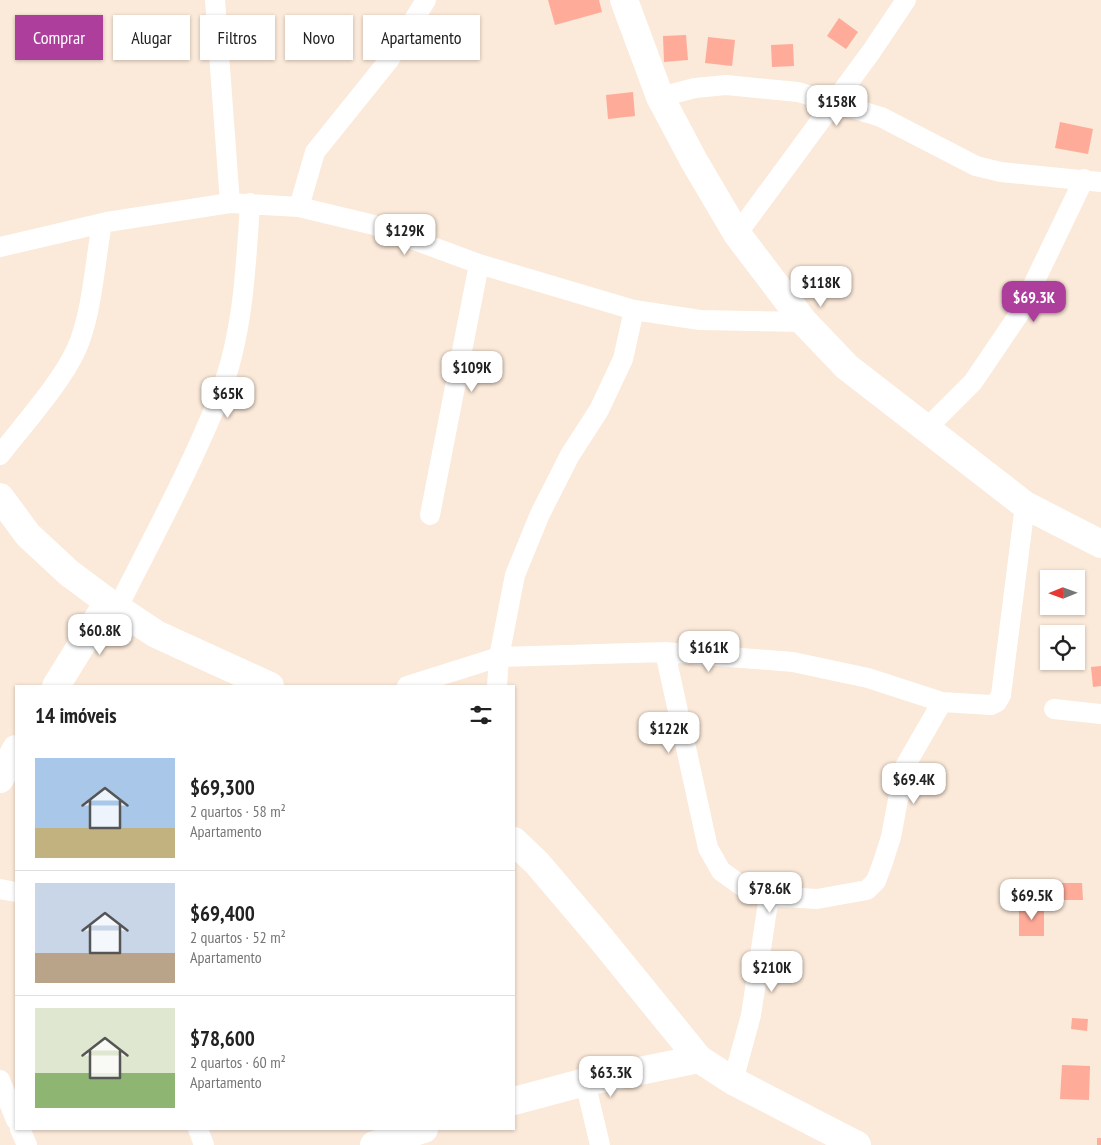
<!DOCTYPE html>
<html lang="pt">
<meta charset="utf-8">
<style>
body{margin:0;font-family:"PT Sans Narrow",sans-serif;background:#f6f6f6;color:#222;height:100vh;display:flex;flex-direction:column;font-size:19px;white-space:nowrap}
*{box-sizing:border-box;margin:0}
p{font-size:16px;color:#767676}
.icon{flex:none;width:28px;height:28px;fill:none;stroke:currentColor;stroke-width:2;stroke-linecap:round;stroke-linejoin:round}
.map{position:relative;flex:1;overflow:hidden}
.sheet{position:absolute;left:15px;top:685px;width:500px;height:445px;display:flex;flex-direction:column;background:#fff;border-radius:0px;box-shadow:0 1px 4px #0004}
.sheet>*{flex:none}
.banner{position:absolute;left:15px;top:15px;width:500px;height:45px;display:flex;gap:10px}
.needle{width:32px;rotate:269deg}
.tools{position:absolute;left:1040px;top:570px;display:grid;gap:10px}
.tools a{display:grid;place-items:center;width:45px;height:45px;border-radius:0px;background:#fff;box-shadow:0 1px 4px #0004;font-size:25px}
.price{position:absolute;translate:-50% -42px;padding:0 11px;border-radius:10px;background:#fff;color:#222;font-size:16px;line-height:32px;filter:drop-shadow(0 1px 2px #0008)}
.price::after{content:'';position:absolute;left:50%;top:30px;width:15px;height:11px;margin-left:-8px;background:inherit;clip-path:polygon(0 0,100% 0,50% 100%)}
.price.active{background:#ad3e9c;color:#fff}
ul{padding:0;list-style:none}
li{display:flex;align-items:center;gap:15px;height:125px;padding:0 20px}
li+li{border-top:1px solid #e0e0e0}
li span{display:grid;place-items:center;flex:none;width:140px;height:100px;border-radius:0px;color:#555}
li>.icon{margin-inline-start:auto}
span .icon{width:60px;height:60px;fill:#fffc;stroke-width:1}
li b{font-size:21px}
h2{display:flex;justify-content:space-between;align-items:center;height:60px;padding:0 20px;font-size:21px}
.pill{padding:0 18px;border-radius:0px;background:#fff;box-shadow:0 1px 4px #0004;font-size:18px;line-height:45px}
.pill.active{background:#ad3e9c;color:#fff}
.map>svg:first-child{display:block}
</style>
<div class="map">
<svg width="1101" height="1145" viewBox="0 0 1101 1145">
<rect width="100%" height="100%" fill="#fbe9d9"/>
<path fill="#ffab99" d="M548 0H599L602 12 555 25Z
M839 18 858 32 846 49 827 36Z
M686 35 688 60 664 62 663 36Z
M708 37 735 40 732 66 705 63Z
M793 44 794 66 772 67 771 45Z
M633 92 635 116 608 119 606 95Z
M1060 122 1093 129 1088 154 1055 148Z
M1101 666V686L1093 687 1091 667Z
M1060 883H1082L1083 900H1061Z
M1019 907H1044V936H1019Z
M1072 1018 1088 1019 1087 1031 1071 1029Z
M1062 1065 1090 1066 1089 1100 1060 1099Z
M1097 1138H1101V1145H1097Z"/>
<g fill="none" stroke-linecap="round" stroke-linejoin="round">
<path stroke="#fff" stroke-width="20" d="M215 0 230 203
M660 97 695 88 726 85 798 92 881 117 976 166 1001 172 1101 182
M299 207 315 152 389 60 426 0
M737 234 871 52 906 0
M0 247 107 222 230 203 299 207 374 225 479 264 634 310 700 320 804 322
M927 428 973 382 1019 314 1084 179
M0 455C23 425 61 383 76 350 92 316 95 261 102 223
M430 515 479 264
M117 609C152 539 190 470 219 397 243 336 246 268 250 203
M665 652 708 848 721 871 742 886 769 896 817 899 867 890 876 881 883 862 891 837 904 768 942 702
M407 686 499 657 665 652 793 662 868 678 942 702 991 705 997 702 1001 695 1025 505
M497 686 499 657 515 575 540 514 570 455 599 410 623 359 634 310
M1054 709 1101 714
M0 889 16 892
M0 1080 16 1120
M733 1081 751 1015 769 896
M585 1082 600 1145
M20 1129 27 1145
M198 1129 204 1145"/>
<path stroke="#fff" stroke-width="28" d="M624 0 660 97 694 161 737 234 804 322 847 367 1025 505 1101 544
M0 497 28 535 69 573 108 602 156 634 270 686
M56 686 108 602
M0 779 16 749
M514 841 537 863 599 936 699 1059 733 1081 857 1145
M514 1101 585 1082 699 1059
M374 1145 424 1129"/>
</g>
</svg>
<div class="tools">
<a><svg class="needle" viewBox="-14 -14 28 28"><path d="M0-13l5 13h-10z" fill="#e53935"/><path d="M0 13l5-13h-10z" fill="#767676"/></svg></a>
<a><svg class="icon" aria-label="locate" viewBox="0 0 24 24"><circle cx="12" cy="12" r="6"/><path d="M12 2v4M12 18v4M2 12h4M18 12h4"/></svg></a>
</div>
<b class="price" style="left:837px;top:127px">$158K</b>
<b class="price" style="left:405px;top:256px">$129K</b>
<b class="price" style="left:821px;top:308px">$118K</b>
<b class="price active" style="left:1034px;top:323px">$69.3K</b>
<b class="price" style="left:472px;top:393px">$109K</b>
<b class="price" style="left:228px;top:419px">$65K</b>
<b class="price" style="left:100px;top:656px">$60.8K</b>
<b class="price" style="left:709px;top:673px">$161K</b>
<b class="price" style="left:669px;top:754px">$122K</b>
<b class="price" style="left:914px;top:805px">$69.4K</b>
<b class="price" style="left:770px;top:914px">$78.6K</b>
<b class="price" style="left:1032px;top:921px">$69.5K</b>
<b class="price" style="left:772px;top:993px">$210K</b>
<b class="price" style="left:611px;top:1098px">$63.3K</b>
<div class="banner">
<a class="pill active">Comprar</a>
<a class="pill">Alugar</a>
<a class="pill">Filtros</a>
<a class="pill">Novo</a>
<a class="pill">Apartamento</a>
</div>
<section class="sheet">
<h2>14 imóveis<svg class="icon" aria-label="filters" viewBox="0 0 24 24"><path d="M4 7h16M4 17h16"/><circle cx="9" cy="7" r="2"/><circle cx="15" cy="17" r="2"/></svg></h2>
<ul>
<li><span style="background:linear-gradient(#a9c7e8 70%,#c2b280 0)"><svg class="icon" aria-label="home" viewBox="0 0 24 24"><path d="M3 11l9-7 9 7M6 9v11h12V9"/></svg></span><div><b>$69,300</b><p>2 quartos · 58 m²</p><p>Apartamento</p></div></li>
<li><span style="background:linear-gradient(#c9d6e8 70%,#b9a48a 0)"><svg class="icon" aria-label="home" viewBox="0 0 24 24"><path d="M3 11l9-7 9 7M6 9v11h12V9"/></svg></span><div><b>$69,400</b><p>2 quartos · 52 m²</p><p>Apartamento</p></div></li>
<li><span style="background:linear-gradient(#dfe7d0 65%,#8fb573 0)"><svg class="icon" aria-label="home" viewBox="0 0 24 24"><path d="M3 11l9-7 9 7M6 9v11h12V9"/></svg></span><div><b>$78,600</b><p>2 quartos · 60 m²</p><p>Apartamento</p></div></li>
</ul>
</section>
</div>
